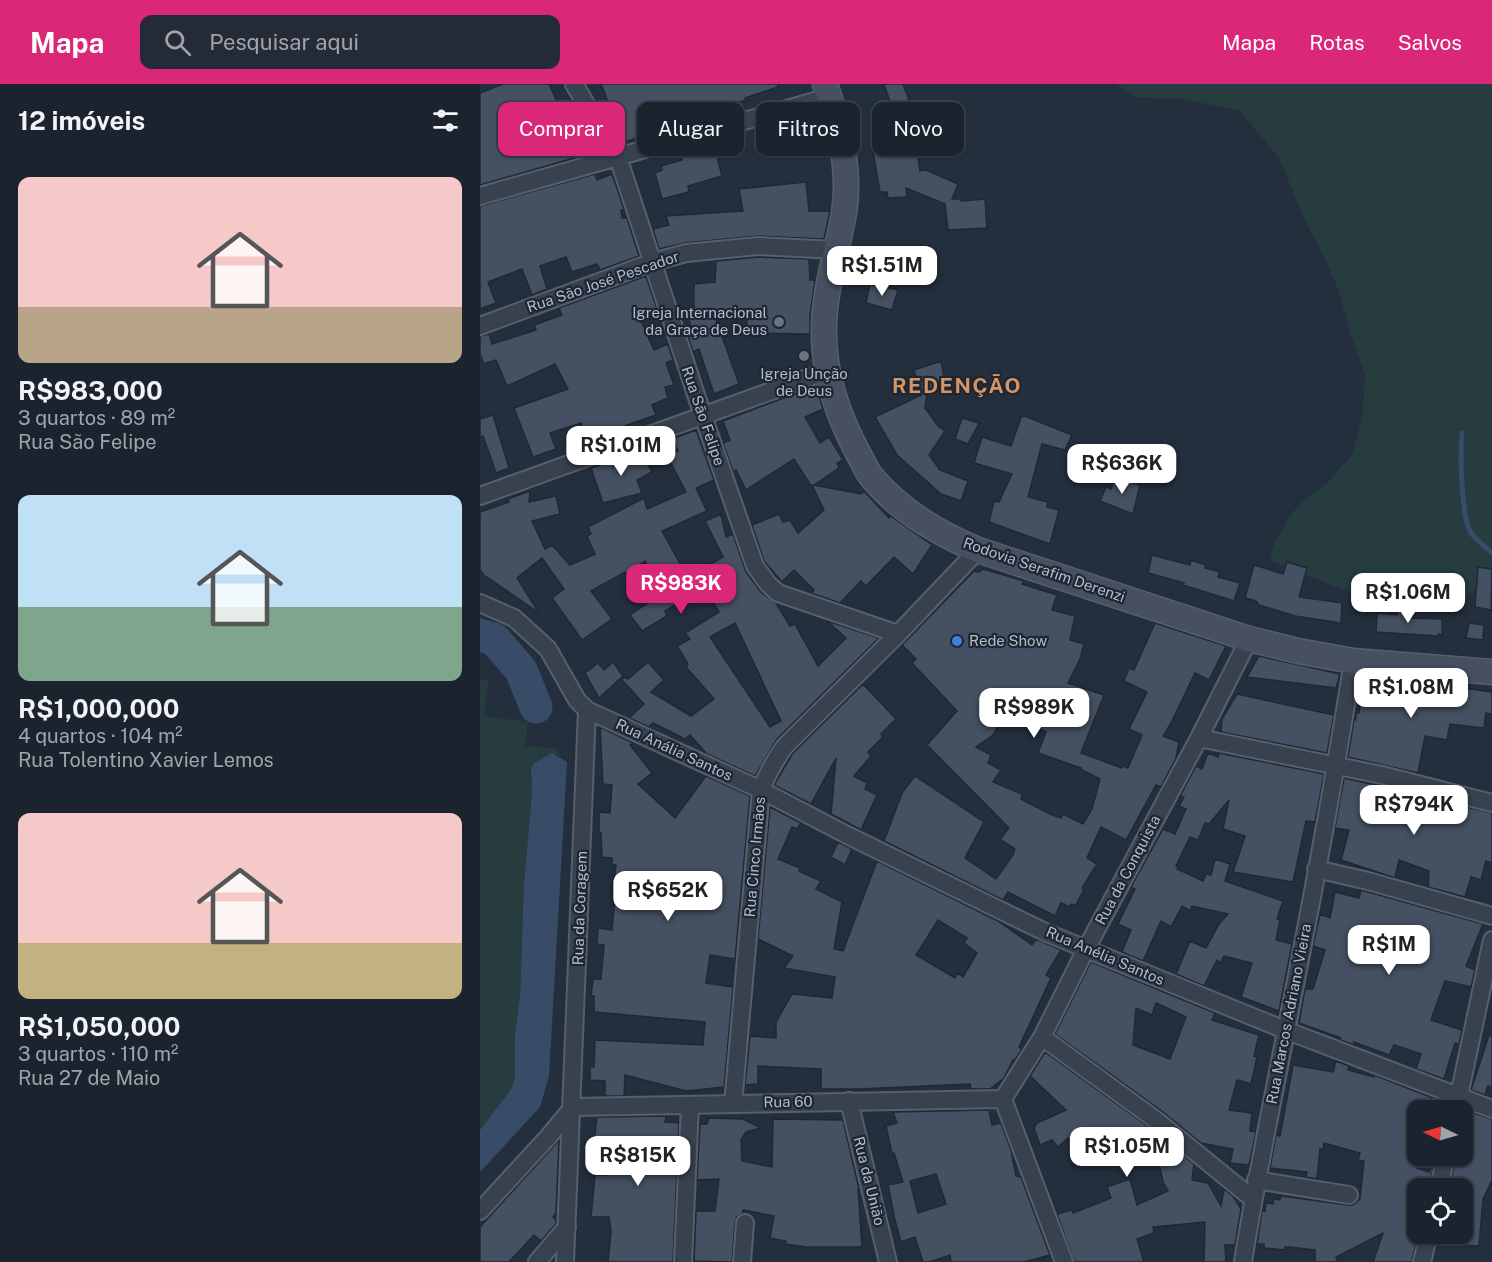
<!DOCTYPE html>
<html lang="pt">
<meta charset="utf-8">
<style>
body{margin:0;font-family:"Public Sans",sans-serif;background:#242b36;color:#f1f3f6;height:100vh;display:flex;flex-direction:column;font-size:22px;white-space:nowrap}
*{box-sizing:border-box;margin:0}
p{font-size:20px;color:#a0a4aa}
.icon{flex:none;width:33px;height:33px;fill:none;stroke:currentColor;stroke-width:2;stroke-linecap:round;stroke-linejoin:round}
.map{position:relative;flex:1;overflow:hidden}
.panel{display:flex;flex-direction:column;background:#1b232e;width:480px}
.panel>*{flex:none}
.hud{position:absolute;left:18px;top:18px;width:570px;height:54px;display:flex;gap:12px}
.needle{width:39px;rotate:275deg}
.tools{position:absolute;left:927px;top:1016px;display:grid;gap:12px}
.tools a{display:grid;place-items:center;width:66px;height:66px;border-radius:12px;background:#1b232e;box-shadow:0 2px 4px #0004,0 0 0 2px #39404a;font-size:30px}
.price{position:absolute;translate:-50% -51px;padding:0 14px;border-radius:12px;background:#fff;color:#222;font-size:20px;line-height:39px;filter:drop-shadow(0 2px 3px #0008)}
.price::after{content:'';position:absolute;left:50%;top:36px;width:18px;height:14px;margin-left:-9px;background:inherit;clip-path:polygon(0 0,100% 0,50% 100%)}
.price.active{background:#db2777;color:#fff}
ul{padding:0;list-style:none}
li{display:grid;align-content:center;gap:12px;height:318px;padding:0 18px}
li span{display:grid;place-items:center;height:186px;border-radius:12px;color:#555}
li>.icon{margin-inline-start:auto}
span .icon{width:108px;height:108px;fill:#fffc;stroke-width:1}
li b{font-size:26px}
h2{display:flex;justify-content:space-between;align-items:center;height:72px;padding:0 18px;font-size:26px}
.tag{padding:0 21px;border-radius:12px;background:#1b232e;box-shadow:0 2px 4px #0004,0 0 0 2px #39404a;font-size:21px;line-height:54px}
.tag.active{background:#db2777;color:#fff}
header{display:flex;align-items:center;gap:36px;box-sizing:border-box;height:84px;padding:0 30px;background:#db2777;color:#fff}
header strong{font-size:28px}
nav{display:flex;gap:33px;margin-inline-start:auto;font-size:21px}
.search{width:420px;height:54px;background:#242b36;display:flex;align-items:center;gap:15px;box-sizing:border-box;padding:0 21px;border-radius:12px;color:#a0a4aa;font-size:22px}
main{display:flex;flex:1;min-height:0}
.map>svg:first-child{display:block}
</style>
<header>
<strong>Mapa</strong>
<div class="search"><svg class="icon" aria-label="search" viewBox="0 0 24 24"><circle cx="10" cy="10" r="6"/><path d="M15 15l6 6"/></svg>Pesquisar aqui</div>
<nav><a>Mapa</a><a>Rotas</a><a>Salvos</a></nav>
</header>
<main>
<section class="panel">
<h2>12 imóveis<svg class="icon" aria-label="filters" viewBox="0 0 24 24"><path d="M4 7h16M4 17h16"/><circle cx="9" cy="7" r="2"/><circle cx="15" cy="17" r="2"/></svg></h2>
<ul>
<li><span style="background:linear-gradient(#f6c9c9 70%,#b9a48a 0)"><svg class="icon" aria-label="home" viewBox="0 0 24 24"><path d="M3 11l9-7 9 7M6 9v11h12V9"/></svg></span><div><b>R$983,000</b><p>3 quartos · 89 m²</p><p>Rua São Felipe</p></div></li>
<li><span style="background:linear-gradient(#bfe0f5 60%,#7fa58c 0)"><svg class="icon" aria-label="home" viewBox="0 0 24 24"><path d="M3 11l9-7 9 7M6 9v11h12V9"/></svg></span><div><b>R$1,000,000</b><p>4 quartos · 104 m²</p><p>Rua Tolentino Xavier Lemos</p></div></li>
<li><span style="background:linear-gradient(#f6c9c9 70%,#c2b280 0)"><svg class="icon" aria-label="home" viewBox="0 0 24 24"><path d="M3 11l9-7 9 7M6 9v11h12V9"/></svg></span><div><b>R$1,050,000</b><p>3 quartos · 110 m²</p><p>Rua 27 de Maio</p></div></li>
</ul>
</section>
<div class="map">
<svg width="1012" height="1178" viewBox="0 0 1012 1178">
<rect width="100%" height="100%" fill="#242f3e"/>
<path fill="#263c3f" d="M636 0H1012V497L971 521 956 527 935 529 912 526 883 512 866 507 790 476 793 463 807 436 819 421 848 398 873 370 883 327 885 291 871 251 858 205 845 174 825 137 799 74 759 26 700 15 653 13Z
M0 595 9 596 4 632 48 638 45 664 50 662 78 665 80 673 72 669 54 679 50 693 52 709 44 799 40 913 35 952V992L32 1004 0 1046Z"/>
<path fill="#394c67" d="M72 669 87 678 69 992 60 1023 0 1088V1046L32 1004 35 992V952L40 913 44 799 52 710 51 685 54 679Z"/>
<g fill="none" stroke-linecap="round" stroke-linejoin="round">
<path stroke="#394c67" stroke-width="5" d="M982 349C980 369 981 432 991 449 996 456 1006 463 1012 469"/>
<path stroke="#394c67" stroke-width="33" d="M0 551 14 555 41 586 56 623"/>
</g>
<path fill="#455162" stroke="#1f2835" stroke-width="1.5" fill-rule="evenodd" d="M23 0H69L87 40 102 34 118 60 106 66 108 70 0 101V9Z
M121 0H298V3L265 14 266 16 178 42 180 48 147 57 126 27 131 25Z
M404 0H423L435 32 440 31 443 45 434 47 440 87 446 86 478 100 472 115H481V117L505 115 507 144 468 146 465 120 426 104 427 113 408 114 407 108H400L390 50 399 48 398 43 417 38Z
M339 27 345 48 308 58 311 69 295 74 288 41Z
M233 57 242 92 208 102 209 108 182 115 175 89 182 86 181 82 202 76 203 65Z
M115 90 117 96 132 90 144 125 141 126 142 134H147L159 172 120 186 117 180 92 188 86 173 60 182 67 205 52 211 42 185 8 198 16 219 0 225V122Z
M326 98 329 127H350L344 155 277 152 205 159 179 165 173 145 189 141 186 132 263 127 259 105Z
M278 173 329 175 330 196H335L330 232V250L267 249V230H234L259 300 234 310 219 265 213 268 208 252 213 249 208 233H214V200L235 198 236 177Z
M166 192 178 228 160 235 174 266 188 260 193 276 186 279 194 301 185 303 188 314 172 321 176 331 107 355 101 339 70 349 76 365 53 373 34 324 88 305 75 280 27 302 16 276 4 280 0 271V252L9 250 12 260 56 246 54 241 82 231 79 224Z
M390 200 418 206 412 226 386 219Z
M461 277 466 302 447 309 445 324 458 342 465 347 449 371 460 386 488 397 481 417 461 410 417 371 395 333 441 311 434 286Z
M336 302 343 325 325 333 340 359 349 353 363 376 357 379 359 384 334 401 381 410 384 407 409 434 411 432 452 461 433 490 414 473 386 502 381 497 360 519 331 509 334 506 314 486 302 498 284 477 272 441 299 430 303 438 310 436 318 449 344 426 332 401 331 402 314 375 266 406 256 386 253 387 243 359 250 356 243 337Z
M13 331 29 384 16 389 3 352 0 353V335Z
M542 331 592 351 585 366 562 360 548 413 568 418 567 423 579 426 570 460 509 438 514 417 519 418 532 390 494 379 502 353 531 362Z
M482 334 499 339 488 360 475 355Z
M216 346 234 396 216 404 227 427 182 447 208 494 243 473 225 437 241 430 246 453 253 450 266 488 281 508 296 519 310 542 315 540 338 582 366 554 347 537 399 554 297 655 275 692 227 670 210 651 205 655 173 639 169 643 149 634 164 620 142 596 144 593 148 595 168 578 184 596 171 608 211 632 234 615 206 583 208 580 197 562 210 555 205 549 239 528 224 504 185 527 187 532 162 547 150 531 181 510 165 477 146 490 145 488 111 507 132 535 102 556 72 514 84 505 62 474 37 494 59 529 4 491 0 486V428L29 418 28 415 50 407 49 418 76 412 80 430 52 437 65 465 72 461 90 481 115 470 107 452 111 450 108 443 164 414 167 425 206 408 187 372 198 367 192 355ZM255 539 301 637 290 643 230 553Z
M160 366 172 388 157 396 162 409 123 419 111 384Z
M635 392 660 401 653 430 620 417 626 403 631 405Z
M672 471 710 481 711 476 726 481 725 484 740 488 738 493 760 499 754 517 703 501 704 499 668 489Z
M807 478 827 484 819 513 862 519 861 539 815 532 779 521 776 517 765 514 774 481 803 490Z
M998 483 1012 485 1011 526 995 523Z
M503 485 544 497 542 500 577 511 572 526 595 532 590 556 604 560 600 575 588 599 624 611 601 669 642 684 643 682 648 684 662 651 649 645 667 608 644 597 649 584 654 586 675 539 746 562 729 596 715 589 691 639 683 652 699 658 696 674 681 703 676 701 646 756 621 743 607 774 617 780 602 804 604 805 596 821 591 820 590 823 581 819 575 832 528 808 523 816 404 757 422 709 435 692 504 738 485 774 516 795 533 771 535 765 520 755 529 744 447 661 477 627 432 579 436 575 422 561 494 487 499 488ZM525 631 566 648 558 669 601 684 600 685 620 695 612 725 603 740 583 730 581 734 570 730 541 715 542 710 513 698 521 686 508 679 511 671 496 663 513 651Z
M919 513 929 534 962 535V551L958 550V552L896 548 897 529 917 531Z
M989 539 1004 541 1003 556 986 554Z
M779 572 860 590 856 604 767 593Z
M133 578 143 592 119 614 105 589 118 579 124 586Z
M885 592 955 598 954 600 1012 608V630L1006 629 1004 644 970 640 967 656 945 652 938 689 868 673 874 636H876V629H879Z
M383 600 416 635 401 650 403 653 388 668 391 672 374 692 387 699 385 705 397 711 381 746 351 730 356 674 331 720 294 701 313 669Z
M757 610 854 631 847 669 741 648 742 635Z
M120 643 153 659 150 661 172 689 158 700 195 734 226 692 270 712 255 875 230 871 226 899 253 903 244 1003 206 1007 145 991 144 1012H125V997L110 996V982L114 983 115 956 223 961 225 938 114 928V912H111L113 895H121L124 861 117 860 118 844 132 846 135 812 132 811 136 781H132V774L122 773 121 749 119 748V728L130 729 132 701 123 700Z
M728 669 738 673 739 669 844 690 835 738 826 737 813 798 753 788 765 752 743 745 749 716 729 740 725 739 718 756 710 753 696 782 698 783 697 785 723 797 726 790 731 791 735 775 750 780 745 797 803 817 797 835 800 836 796 856 812 860 799 927 761 913 772 879 744 872 740 879 737 876 724 902 696 890 710 857 726 864 739 840 748 830 712 822 710 827 702 822 691 843 681 837 663 877 642 868 651 846 638 840 655 805 651 803 683 745 695 750 706 725 699 722 704 713 700 712 716 682 722 685Z
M864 694 940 711 938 720 976 730 978 721 1012 729V779L1006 777 1001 796 991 793 985 813 948 803 949 787 919 776 915 794 861 776 869 746 855 744Z
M290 723 321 739 317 745 312 743 298 775 320 784 319 787 341 797 336 805 362 818 354 865 363 867 397 777 518 837 552 861 556 855 581 866 566 891 571 894 539 963 542 965 534 977 533 976 524 994 510 1005H491L490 1000 379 1005H341V985L278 982V1000L265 1001 270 952 296 954V938L312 910 352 914 355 893 304 884 313 872 278 855ZM458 836 487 854 484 859 497 869 483 893 478 889 475 894 436 871Z
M358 758 372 765 365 781 351 773Z
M881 806 1003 840 986 882 995 886 991 903 965 897 951 936 982 946 979 961 975 959 964 995 936 985 941 970 914 961 909 971 874 958V961L860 956 861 954 819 939 825 905H833L845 866 833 862 840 830 850 834 855 808 879 814Z
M611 878 735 929 732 936 779 951 774 972 777 973 771 1000 757 996 749 1026 772 1029 770 1047 776 1048 769 1081 750 1079 753 1065 721 1059 683 1028 575 950ZM676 919 706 933 690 975 653 961 656 924 672 931Z
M1009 951 1012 952V1003L1008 1002 1005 1011 991 1006Z
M565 968 670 1044 714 1080 712 1096 728 1099 741 1122 744 1105 753 1112 761 1125 755 1161H745L746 1178H724L725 1138 673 1143 674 1149 657 1155 664 1178H594L577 1130 592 1126 593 1129 631 1114 627 1103 650 1095 657 1121 688 1107 683 1098 673 1052 662 1062 660 1060 641 1075 622 1052 599 1069 588 1054 578 1063 572 1056 560 1061 554 1044 557 1039 586 1026 550 992Z
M856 977 869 982 868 986 894 993V991L958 1016 954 1026 938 1021V1057L933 1073 939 1075 937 1084 949 1088 954 1078 949 1104H938V1149L932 1178H893L903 1149 856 1173 858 1178H835V1166L809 1163H805V1166L784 1164V1160H777L782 1126 785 1127 786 1119 793 1120 794 1115 800 1116 801 1112 868 1121H873L880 1115 884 1077 878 1076 880 1069 844 1059 843 1066 840 1065 837 1095 826 1093 827 1088 790 1084 796 1051 800 1052 813 981 853 988Z
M509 1026 512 1041 521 1039 531 1066 536 1092 541 1093 570 1171 544 1178H471L470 1171 450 1178H443L435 1153 421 1158 415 1136 408 1101 423 1098 414 1069 412 1070 406 1042 417 1039 413 1028ZM456 1090 466 1120 438 1129 430 1097Z
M987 1027 1012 1035V1096L1003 1115 999 1162 982 1161V1104L970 1103 976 1071H982V1034Z
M186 1032 185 1038 199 1039 193 1178H128L131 1147 129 1133H111L115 1091H127L126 1058H114L117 1033Z
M229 1034 263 1035 281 1044 266 1048 261 1056 262 1077 292 1083 293 1035 363 1036 379 1105H378L382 1163H326L306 1160V1157L290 1154 294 1132 263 1126V1129L257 1133 255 1138 252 1178 214 1177 216 1127H235L239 1095 217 1096 220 1040H227Z
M79 1056 76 1129 73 1133 76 1136V1140L61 1157 54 1151 29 1178H0V1143Z"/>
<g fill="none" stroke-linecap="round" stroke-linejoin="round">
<g stroke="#565f6c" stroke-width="20">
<path id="minor" d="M94 0 138 73 223 332 275 482 288 500 298 509 418 550
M0 112 349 13
M0 242 173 178 206 169 278 162 356 166
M0 412 347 287
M0 519 34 534 68 565 97 616 107 626 281 706 367 751 567 849 805 946 1012 1025
M719 654 902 691 1012 719
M836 785 888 797 1012 832
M562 953 676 1036 773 1115
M523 1015 562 953 606 865 719 654 769 555
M523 1015 584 1178
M369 1017 408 1178
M253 1020 281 706C287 690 295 676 305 662L418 550 498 466
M93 1023 523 1015
M976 1026 1012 856
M776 1096 869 1111
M959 1104 966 1071
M0 1127 69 1052 93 1023
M57 1178 87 1143
M85 1178 107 626
M203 1178 210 1021
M262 1178 265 1139
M763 1178C778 1083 798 990 816 896 837 790 856 684 873 577
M942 1178 949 1149"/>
</g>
<g stroke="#565f6c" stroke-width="27">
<path id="secondary" d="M345 0C359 41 371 85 364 129 357 169 343 209 344 250 344 293 359 334 379 371 383 378 386 385 390 391 418 426 457 449 498 466L769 555 818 567 873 577 1012 588"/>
</g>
<use href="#minor" stroke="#38414e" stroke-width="16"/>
<use href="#secondary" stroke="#465061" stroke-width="24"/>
</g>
<g fill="#6b7280" stroke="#1d2633" stroke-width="2">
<circle cx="299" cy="238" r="6"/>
<circle cx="324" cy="272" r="6"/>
</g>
<circle fill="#3f7fe0" stroke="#1d2633" stroke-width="2" cx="477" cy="557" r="6"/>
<g text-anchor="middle" stroke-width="4.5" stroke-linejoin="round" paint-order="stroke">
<g font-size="15" fill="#b4bcc9" stroke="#1d2633">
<text transform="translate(123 198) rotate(-19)" y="5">Rua São José Pescador</text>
<text transform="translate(223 332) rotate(71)" y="5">Rua São Felipe</text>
<text transform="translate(564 486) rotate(19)" y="5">Rodovia Serafim Derenzi</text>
<text transform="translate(194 666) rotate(25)" y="5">Rua Anália Santos</text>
<text transform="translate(275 773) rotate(-85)" y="5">Rua Cinco Irmãos</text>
<text transform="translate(648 786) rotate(-62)" y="5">Rua da Conquista</text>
<text transform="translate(100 824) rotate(-88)" y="5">Rua da Coragem</text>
<text transform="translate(625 872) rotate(23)" y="5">Rua Anélia Santos</text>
<text transform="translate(809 930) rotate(-79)" y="5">Rua Marcos Adriano Vieira</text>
<text transform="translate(308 1018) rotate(-1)" y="5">Rua 60</text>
<text transform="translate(389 1097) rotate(76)" y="5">Rua da União</text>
</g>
<g font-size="15" fill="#b4bcc9" stroke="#1d2633" text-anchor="end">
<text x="287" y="234">Igreja Internacional<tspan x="287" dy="17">da Graça de Deus</tspan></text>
<text x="324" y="295" text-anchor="middle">Igreja Unção<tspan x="324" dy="17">de Deus</tspan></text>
<text x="489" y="562" text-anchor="start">Rede Show</text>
</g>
<g font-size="21" font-weight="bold" letter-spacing="1.5" fill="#d59563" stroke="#1d2633">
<text x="477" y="309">REDENÇÃO</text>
</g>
</g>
</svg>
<div class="tools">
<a><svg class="needle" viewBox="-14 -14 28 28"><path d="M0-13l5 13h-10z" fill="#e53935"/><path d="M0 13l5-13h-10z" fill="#a0a4aa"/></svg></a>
<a><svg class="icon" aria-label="locate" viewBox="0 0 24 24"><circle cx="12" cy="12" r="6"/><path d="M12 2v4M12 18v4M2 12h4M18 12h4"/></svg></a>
</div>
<b class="price" style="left:402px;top:213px">R$1.51M</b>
<b class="price" style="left:141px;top:393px">R$1.01M</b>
<b class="price" style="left:642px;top:411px">R$636K</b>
<b class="price active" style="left:201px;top:531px">R$983K</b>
<b class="price" style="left:928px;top:540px">R$1.06M</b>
<b class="price" style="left:931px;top:635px">R$1.08M</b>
<b class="price" style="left:554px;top:655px">R$989K</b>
<b class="price" style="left:934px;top:752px">R$794K</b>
<b class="price" style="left:188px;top:838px">R$652K</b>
<b class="price" style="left:909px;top:892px">R$1M</b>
<b class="price" style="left:647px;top:1094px">R$1.05M</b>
<b class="price" style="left:158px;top:1103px">R$815K</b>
<div class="hud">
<a class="tag active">Comprar</a>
<a class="tag">Alugar</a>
<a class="tag">Filtros</a>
<a class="tag">Novo</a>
</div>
</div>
</main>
